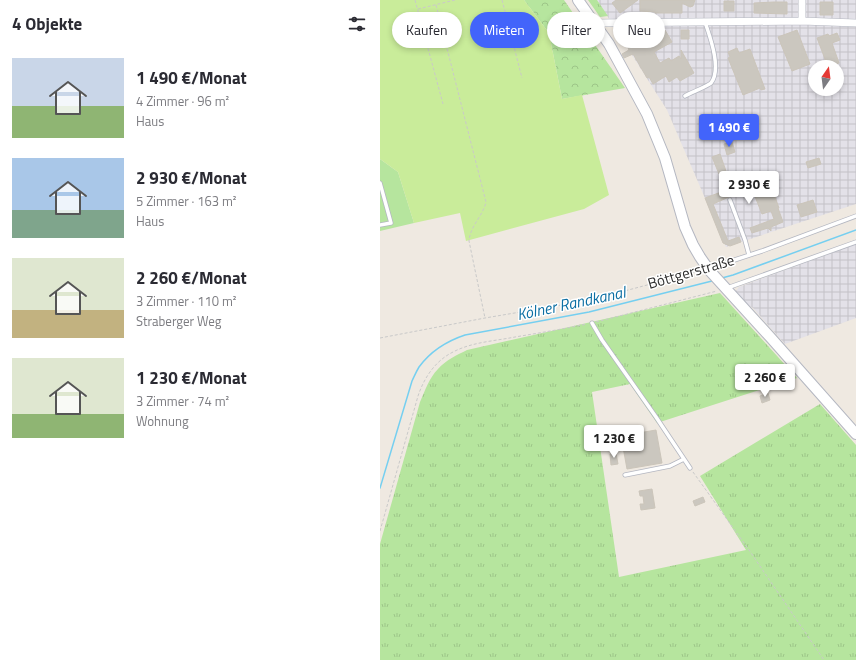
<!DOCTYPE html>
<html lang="de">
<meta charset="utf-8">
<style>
body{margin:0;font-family:"Titillium Web",sans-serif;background:#f7f7f7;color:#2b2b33;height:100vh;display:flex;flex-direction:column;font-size:15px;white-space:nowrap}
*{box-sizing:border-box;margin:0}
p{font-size:13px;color:#7c7c81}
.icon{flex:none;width:22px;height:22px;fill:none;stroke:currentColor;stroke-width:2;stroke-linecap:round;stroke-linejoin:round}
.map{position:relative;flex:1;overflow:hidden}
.details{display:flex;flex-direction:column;background:#fff;width:380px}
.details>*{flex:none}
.top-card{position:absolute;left:12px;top:12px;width:380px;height:36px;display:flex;gap:8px}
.needle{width:26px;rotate:14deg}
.buttons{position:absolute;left:428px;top:60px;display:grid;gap:8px}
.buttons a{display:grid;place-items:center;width:36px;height:36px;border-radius:50%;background:#fff;box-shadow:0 2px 6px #0003;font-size:20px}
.price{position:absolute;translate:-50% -34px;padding:0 9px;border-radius:4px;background:#fff;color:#222;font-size:13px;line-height:26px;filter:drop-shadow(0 1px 2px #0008)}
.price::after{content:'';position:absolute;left:50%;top:24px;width:12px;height:9px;margin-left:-6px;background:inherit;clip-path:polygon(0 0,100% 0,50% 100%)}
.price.on{background:#4264fb;color:#fff}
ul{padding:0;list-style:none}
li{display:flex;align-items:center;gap:12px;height:100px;padding:0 12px}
li span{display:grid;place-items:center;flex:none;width:112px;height:80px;border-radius:0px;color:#555}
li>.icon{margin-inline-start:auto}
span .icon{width:48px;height:48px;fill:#fffc;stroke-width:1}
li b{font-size:17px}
h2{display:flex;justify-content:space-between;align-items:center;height:48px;padding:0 12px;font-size:17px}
.tag{padding:0 14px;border-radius:18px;background:#fff;box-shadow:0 2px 6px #0003;font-size:14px;line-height:36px}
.tag.on{background:#4264fb;color:#fff}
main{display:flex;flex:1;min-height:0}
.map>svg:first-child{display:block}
</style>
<main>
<section class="details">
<h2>4 Objekte<svg class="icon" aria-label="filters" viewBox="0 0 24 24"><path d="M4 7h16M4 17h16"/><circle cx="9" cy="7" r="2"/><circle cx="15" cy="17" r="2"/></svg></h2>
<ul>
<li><span style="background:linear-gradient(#c9d6e8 60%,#8fb573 0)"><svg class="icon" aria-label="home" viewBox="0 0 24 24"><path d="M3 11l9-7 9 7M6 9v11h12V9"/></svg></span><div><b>1 490 €/Monat</b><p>4 Zimmer · 96 m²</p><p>Haus</p></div></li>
<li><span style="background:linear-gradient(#a9c7e8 65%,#7fa58c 0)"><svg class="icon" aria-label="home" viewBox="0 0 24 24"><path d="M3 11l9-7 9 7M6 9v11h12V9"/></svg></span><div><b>2 930 €/Monat</b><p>5 Zimmer · 163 m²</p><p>Haus</p></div></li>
<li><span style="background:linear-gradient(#dfe7d0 65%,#c2b280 0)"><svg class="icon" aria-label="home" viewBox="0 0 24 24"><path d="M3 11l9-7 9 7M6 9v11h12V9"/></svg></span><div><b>2 260 €/Monat</b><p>3 Zimmer · 110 m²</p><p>Straberger Weg</p></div></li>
<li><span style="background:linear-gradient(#dfe7d0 70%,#8fb573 0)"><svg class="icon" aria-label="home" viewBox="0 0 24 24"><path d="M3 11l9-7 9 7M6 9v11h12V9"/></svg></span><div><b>1 230 €/Monat</b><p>3 Zimmer · 74 m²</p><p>Wohnung</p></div></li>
</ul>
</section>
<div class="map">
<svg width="476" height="660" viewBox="0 0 476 660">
<defs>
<pattern id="industrial-grid" width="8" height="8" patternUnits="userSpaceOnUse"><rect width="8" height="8" fill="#e3e1e8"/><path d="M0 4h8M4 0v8" fill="none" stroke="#c3c1c7"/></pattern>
<pattern id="grass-tufts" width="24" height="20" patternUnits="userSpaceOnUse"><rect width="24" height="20" fill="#b6e59e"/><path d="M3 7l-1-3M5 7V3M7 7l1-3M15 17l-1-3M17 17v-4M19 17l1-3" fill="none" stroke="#9dc588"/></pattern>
<pattern id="forest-crowns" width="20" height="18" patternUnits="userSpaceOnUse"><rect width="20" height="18" fill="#b6e59e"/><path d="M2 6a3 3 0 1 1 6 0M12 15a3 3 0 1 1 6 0" fill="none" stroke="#9dc588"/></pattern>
</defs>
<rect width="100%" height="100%" fill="#efe9e1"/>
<path fill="url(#industrial-grid)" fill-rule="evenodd" d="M217 0H476V204L346 247 287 110ZM435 67H457V89H435Z
M476 244V318L405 344 373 308 368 305 356 293V291L359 287Z"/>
<path fill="url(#grass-tufts)" d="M208 0H217L228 16 220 17Z
M340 293 417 378 277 423 250 384 212 392 239 577 366 550 320 476 440 404 476 445V660H0V544L40 402C45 391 49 378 58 369 66 360 77 355 87 350Z"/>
<path fill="url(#forest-crowns)" d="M144 0H184L245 88 182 99 169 33Z"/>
<path fill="#b6e59e" d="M0 159 18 172 34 223 0 231Z"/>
<path fill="#c9ec9a" d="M0 0H144L169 33 182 99 202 95 229 195 204 209 86 241 80 213 34 223 18 172 0 159Z"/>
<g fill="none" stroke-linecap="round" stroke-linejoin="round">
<path stroke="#75cff0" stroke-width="1.5" d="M342 278 353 275 476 230
M0 488 32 381C34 377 36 372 39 367 50 352 67 341 85 335L209 312 332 281"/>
</g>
<path fill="#cbc7bf" stroke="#cbc5ba" d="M236 0H258L240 13 232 3Z
M260 0H315L313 6 310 7 302 3V13H275V12L260 11Z
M344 1H354V11H344Z
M394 2H407V14L374 13V3Z
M440 2H453V15H440Z
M277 30H285L292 42 274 52 280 63 289 58 291 61 299 56 301 59V50L314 73 300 81 297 77 289 82 286 76 273 84 269 77 267 78 253 54 244 58 242 54 249 50 243 37 253 31H254L258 40Z
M301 30H309V39H301Z
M417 30 430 64 412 71 398 37Z
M457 33 460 40 452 43 459 63 448 67 437 38 448 34 449 36Z
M357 48 359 53 370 49 385 89 381 90 380 88 363 95 348 58 350 57 348 52Z
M365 125 369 136 363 138 361 132 357 134 355 129Z
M352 142 355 152 347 155 344 144Z
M340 154 346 171 339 174 332 157Z
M439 158 441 164 428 168 426 162Z
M387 175 399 208H398L403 222 391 227V231L388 228 372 233 370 228 394 219 391 211 382 214 372 189 351 197H349L333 204 348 241 359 237 361 242 350 246 343 243 325 198Z
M433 200 437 212 421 217 417 205Z
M388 393 390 400 382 403 380 396Z
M276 430 282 463 247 469 241 436Z
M236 453 238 464 231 465 230 454Z
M272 489 275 508 261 510 260 504H264L263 496H260L259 491Z
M323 497 325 502 315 506 313 501Z"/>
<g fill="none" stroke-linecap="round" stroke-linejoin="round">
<g stroke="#b4b7c1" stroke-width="5">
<path id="lane" d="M305 96C310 93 328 86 331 83 342 69 330 37 325 22
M0 183 11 223 0 225
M350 200 365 240 369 255
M328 267 336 266 382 251 476 216
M347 288 476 242
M212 323 222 340 276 417 310 468
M245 475 290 466 304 459"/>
</g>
<g stroke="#b4b7c1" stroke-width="8">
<path id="street" d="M422 21V0
M215 23 422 21 476 23"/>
</g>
<g stroke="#b4b7c1" stroke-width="12">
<path id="secondary" d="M198 0 229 44 267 114 285 158 305 227 313 245 320 257 329 270 391 338 476 434"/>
</g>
<path stroke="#c9c9c9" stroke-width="1" stroke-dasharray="3 2" stroke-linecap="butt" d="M35 0 63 104
M122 0 142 78
M56 5 106 202C103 216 90 226 89 241L105 318
M38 9 75 0
M216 322 337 291
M0 338 105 318 176 306 218 298 320 271
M313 472 369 550 444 660
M0 531 38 396C44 378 55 361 73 352 92 342 115 341 135 337 159 333 183 329 207 324"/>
<use href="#lane" stroke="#fff" stroke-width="3.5"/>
<use href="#street" stroke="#fff" stroke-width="7"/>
<use href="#secondary" stroke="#fff" stroke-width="10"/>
</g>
<g text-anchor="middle" stroke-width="3" stroke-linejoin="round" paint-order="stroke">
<g font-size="15" fill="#2e2e2e" stroke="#fff">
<text transform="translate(311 272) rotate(-16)" y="5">Böttgerstraße</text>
</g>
<g font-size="16" font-style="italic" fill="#0d6fa3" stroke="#fff">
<text transform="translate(191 303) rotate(-12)" y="6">Kölner Randkanal</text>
</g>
</g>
</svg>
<div class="buttons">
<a><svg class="needle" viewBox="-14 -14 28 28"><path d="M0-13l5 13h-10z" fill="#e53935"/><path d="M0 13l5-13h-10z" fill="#7c7c81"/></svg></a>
</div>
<b class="price on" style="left:349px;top:148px">1 490 €</b>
<b class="price" style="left:369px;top:205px">2 930 €</b>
<b class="price" style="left:385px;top:398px">2 260 €</b>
<b class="price" style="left:234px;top:459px">1 230 €</b>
<div class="top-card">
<a class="tag">Kaufen</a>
<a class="tag on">Mieten</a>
<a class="tag">Filter</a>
<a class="tag">Neu</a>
</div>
</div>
</main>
